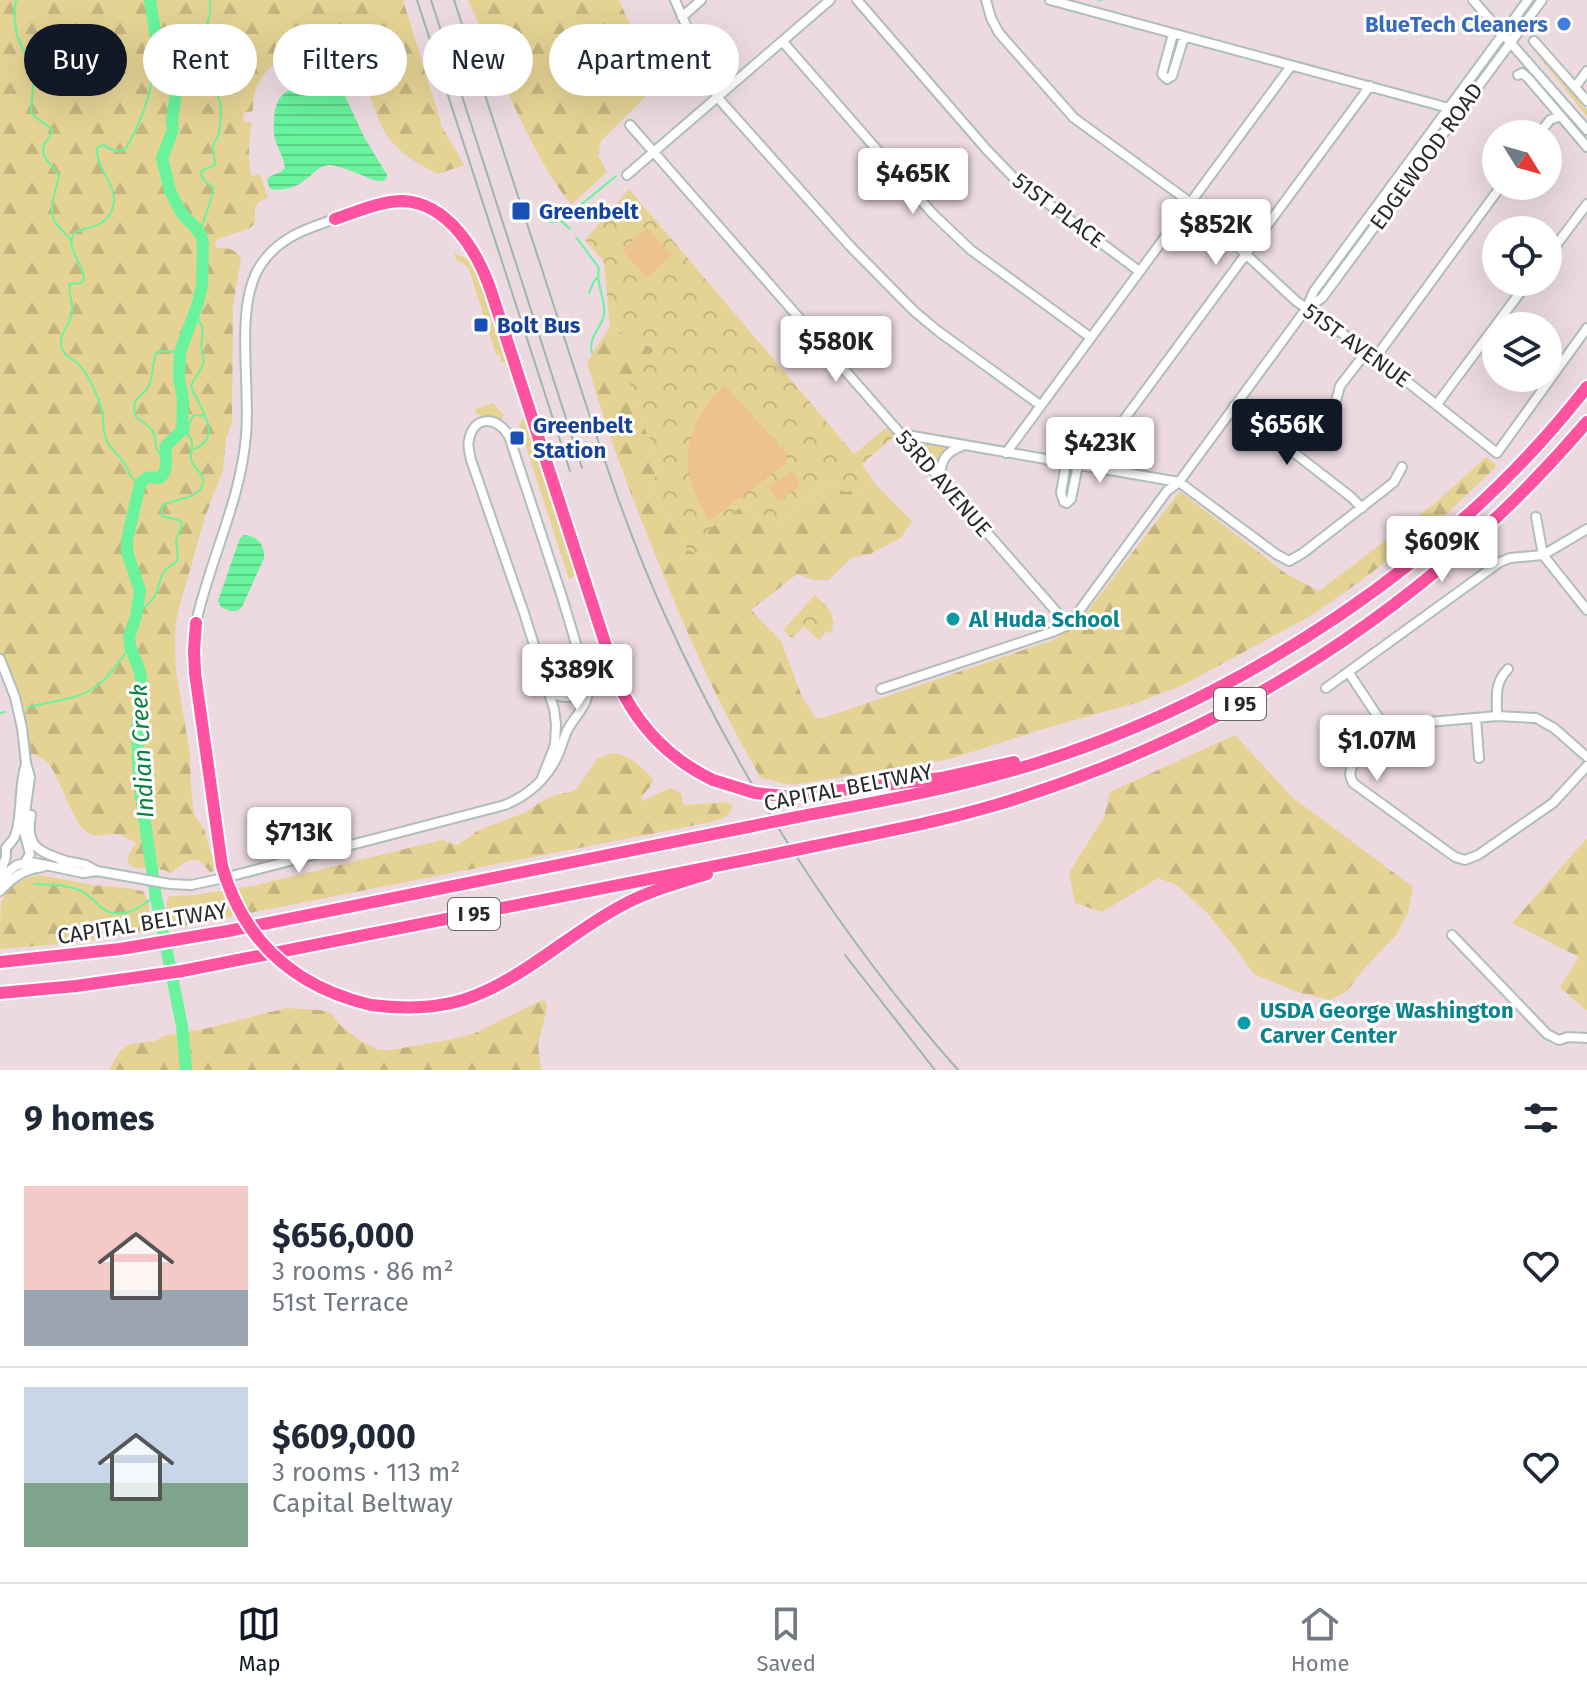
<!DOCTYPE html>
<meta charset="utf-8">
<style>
body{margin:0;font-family:"Fira Sans",sans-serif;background:#f2f2f3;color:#1f2937;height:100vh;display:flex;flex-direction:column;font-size:30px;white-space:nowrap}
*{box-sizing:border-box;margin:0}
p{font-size:26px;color:#747a83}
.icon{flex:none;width:44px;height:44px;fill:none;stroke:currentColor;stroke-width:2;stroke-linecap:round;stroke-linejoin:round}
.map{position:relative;height:1070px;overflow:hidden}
.panel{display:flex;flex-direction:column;background:#fff;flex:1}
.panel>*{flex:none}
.banner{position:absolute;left:24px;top:24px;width:800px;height:72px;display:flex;gap:16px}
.needle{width:52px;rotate:127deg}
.controls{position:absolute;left:1482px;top:120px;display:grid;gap:16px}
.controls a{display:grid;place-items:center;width:80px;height:80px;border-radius:50%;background:#fff;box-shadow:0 8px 32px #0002;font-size:40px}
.price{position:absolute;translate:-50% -68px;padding:0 18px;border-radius:8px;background:#fff;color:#222;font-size:26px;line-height:52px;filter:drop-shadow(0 2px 4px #0008)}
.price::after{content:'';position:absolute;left:50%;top:48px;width:24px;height:18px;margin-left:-12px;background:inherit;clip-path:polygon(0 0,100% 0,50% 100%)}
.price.selected{background:#111827;color:#fff}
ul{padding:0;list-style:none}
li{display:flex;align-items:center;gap:24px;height:200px;padding:0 24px}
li+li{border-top:2px solid #e0e1e3}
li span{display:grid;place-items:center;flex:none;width:224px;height:160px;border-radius:0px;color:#555}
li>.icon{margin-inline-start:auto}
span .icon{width:96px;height:96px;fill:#fffc;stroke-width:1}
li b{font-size:34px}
h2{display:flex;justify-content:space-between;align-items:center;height:96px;padding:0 24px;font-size:34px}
.pill{padding:0 28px;border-radius:36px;background:#fff;box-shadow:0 8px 32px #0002;font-size:28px;line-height:72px}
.pill.selected{background:#111827;color:#fff}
.tabs{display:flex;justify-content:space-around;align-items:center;height:112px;border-top:2px solid #e0e1e3;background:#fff;font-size:22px;color:#747a83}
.tabs a{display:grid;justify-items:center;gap:4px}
.tabs .selected{color:#111827}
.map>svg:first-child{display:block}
</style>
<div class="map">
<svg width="1587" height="1070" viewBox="0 0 1587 1070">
<defs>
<pattern id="forest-firs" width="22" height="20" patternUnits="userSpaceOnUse" patternTransform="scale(2)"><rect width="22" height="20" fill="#e5d394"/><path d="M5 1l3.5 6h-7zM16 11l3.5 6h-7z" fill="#c4b580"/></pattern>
<pattern id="park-crowns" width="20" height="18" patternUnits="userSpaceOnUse" patternTransform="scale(2)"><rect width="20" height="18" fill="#e5d394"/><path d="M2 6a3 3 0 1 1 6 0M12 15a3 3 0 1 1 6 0" fill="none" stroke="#c4b580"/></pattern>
<pattern id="water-rules" width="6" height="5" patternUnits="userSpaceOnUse" patternTransform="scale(2)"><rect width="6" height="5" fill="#69f39d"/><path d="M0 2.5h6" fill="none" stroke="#5bd087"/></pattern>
</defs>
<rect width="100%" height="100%" fill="#ecdae0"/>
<path fill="#e5d394" d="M454 253 477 264 509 361 504 363 499 361 501 359 500 355H496L469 269 463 263 457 261Z
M493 403 504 415 501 420 489 416 483 417 476 413 475 409Z
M526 413 578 574 569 579 519 425Z"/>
<path fill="url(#forest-firs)" d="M0 0H403L441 123 440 124 464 165 438 174C420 166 400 153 388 137 378 123 375 107 368 92 357 68 332 57 306 57 292 58 277 59 267 71 257 82 252 96 253 111L243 113 244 123 252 122C248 140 248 158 251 176L260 174 268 198 258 202 255 208V223L250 228 218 239 214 243 217 248C228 248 235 248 241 259L233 305 232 422 226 438 223 470 205 517 180 605 176 622 175 642 176 671 190 755 191 788 194 815 204 829 215 866 214 871 210 872 199 860C186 858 181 866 170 873 165 870 164 870 158 869 148 868 122 871 129 854 131 850 134 847 136 843 129 839 122 834 113 834 105 834 96 838 88 833 72 823 61 779 48 763 43 757 33 755 26 752L22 728 0 659Z
M468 0H619L657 85 601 141 598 155 607 172 571 205C525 145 500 69 468 0Z
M610 327 655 349 642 366 632 401 650 439 657 467 653 490 678 536 688 550 704 557 709 556 704 532 741 507 782 522 827 482 846 492 875 484 912 521 901 538 870 554 851 558 829 580H813L797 574 751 610 781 641 802 697 816 718H823L1053 640 1076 626 1180 491 1285 573 1319 591 1434 504 1486 457 1497 466 1442 518 1362 580 1312 615 1181 686 1136 703 1046 728 950 759 793 785 761 778C722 712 690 641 661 569 633 501 607 433 587 362Z
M1235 735 1293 798 1413 887 1408 913 1396 935 1363 970 1347 991 1331 1000 1297 992 1254 974 1230 941 1208 914 1177 885 1158 878 1102 912 1075 903 1069 873 1104 817 1110 792Z
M613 753C631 756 641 766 653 779 652 788 642 792 641 800L642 801 670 788 681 793 683 803 685 805 727 802 732 805C733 816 720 819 711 822L173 928C170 918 163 906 169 896L195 895 257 885 442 840 457 845 479 830 524 813 549 797 573 791 579 786 597 759Z
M1587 838V1009L1586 1010 1560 987 1579 957 1512 923Z
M41 875 92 885 127 888 143 891 149 903V930L74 943 0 949C0 937 0 914 1 903 6 887 25 876 41 875Z
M542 1000 546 1002 547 1007 538 1045 541 1070H109L119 1052 130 1044 155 1041 164 1036 208 1028 286 1008 320 1010 331 1013 342 1027 361 1041 379 1050H391L448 1040 473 1034Z"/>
<path fill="url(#park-crowns)" d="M1527 39 1587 109V117L1526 40Z
M629 189 854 454 892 423 899 432 862 464 875 484 846 492 827 482 782 522 741 507 705 532 713 547 709 556 704 557 688 550 678 536 653 490 657 467 650 439 632 401 630 383 654 349 610 327 604 262 585 240Z
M923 441 946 445 947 448 939 462 933 464 919 448Z
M815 595 830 610 834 623 831 628 833 630 831 633 827 631 819 640 804 626 792 638 783 630Z"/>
<path fill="#edc28f" d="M647 228 672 255 647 278 622 250Z
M725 385 787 454 785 464 709 521C702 508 695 495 691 481 680 444 698 409 725 385Z
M792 471 801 486 778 501 769 486Z"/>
<path fill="url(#water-rules)" d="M322 85 331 87 345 96 364 137 387 175 386 179 383 181H377C365 177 338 164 328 165 318 166 314 174 306 179 296 188 282 191 270 189L267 180C271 173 280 175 285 168 284 157 278 149 275 139 273 132 274 127 274 120 275 87 295 87 322 85Z
M244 535C257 536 265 544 264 558L242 607C235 615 228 610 221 607L218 601 240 538Z"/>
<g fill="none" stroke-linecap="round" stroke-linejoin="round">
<path stroke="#69f39d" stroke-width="2" d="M16 0 14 14 17 36 34 72 31 112C37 121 47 123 53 131 51 136 48 139 45 143 38 156 52 165 59 175 57 189 48 206 54 220 58 228 66 233 71 241
M1099 0H1101
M561 221 616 176
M549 222 561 221 570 229
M201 235C201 218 212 206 213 188 208 182 201 181 201 171L215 165 213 145 219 134 221 112 220 102 207 63 208 54 204 32 210 14V0
M576 237 599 268C595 283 606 299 604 315 601 330 588 335 592 353
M589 293 594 281 597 278
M188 433C189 426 189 419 195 415L201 416 203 415
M194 449C225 437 199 406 191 387 193 378 200 373 203 364 205 356 203 360 202 352 199 335 209 332 195 315
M166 459C149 446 160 443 152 430 148 425 142 421 136 417 135 412 133 409 135 403 137 396 145 394 148 387 154 376 152 364 156 353L161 351 180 352
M140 484C131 479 130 474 125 465 120 455 112 452 107 441 102 428 104 422 102 411 100 401 95 391 91 382 87 375 82 367 76 362 71 358 65 356 62 349 57 336 69 326 72 314 75 303 67 294 70 284L81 283 84 280C85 265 64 247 74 234 81 225 105 232 113 207 119 186 95 168 97 148L103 145 115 151 125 150C137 129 147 108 151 84 152 77 149 72 149 65 148 57 153 48 155 40
M136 616C142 609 149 604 154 597 159 589 159 580 163 573 167 567 174 565 178 560L176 541 182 525 181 521 162 516V506C173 498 197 500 202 486 208 472 191 470 191 458 191 443 197 441 182 430
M28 707C85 695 97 698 130 646
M0 713 5 712
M34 884C49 885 65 884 79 890 100 899 100 919 128 912 139 910 145 901 156 897"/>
<path stroke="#69f39d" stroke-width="12" d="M150 0 159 57 170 69 176 78 177 85 172 120 173 130 162 158 170 191 177 205 183 215 196 228 201 235 203 243 202 285 198 303 180 352 179 378 183 399 182 430 166 446C164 457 170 468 160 478 151 477 147 475 140 484L127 540V552L140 590 136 616 129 637 130 646 140 672 142 687 137 728 139 783 156 897 182 1026 186 1070"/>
<g stroke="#afbebc" stroke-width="12">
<path id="minor" d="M675 0 718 98 849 245 914 311 938 331 1040 405
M857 0 987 150 1015 179 1139 271
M986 0 991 18 999 33 1074 118 1191 203 1296 301 1376 357 1497 453 1587 328
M1050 0 1460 111
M1473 0 1587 130
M682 17 701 0
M1173 34 1162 74 1167 79 1172 76 1184 37
M1534 41 1587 101
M783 42 933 214 971 250 1090 337
M1518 75 1522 73 1528 78 1587 147
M1575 87 1587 71
M630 125 1061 617 1066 626
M1539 134 1550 120 1560 116
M627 175 830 0
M1548 256 1587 204
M1307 308 1322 298 1542 0
M1376 357 1501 186
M1336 401 1340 386 1367 351
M1437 404 1528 282
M1234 406 1351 497 1362 508
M901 434 1179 482 1276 554 1289 561 1303 553 1384 490 1394 482 1402 467
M1006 453 1291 66
M1066 463 1061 493 1064 502 1067 503 1071 499 1078 465
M1089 467 1370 86
M939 478C942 460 944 453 962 446
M1536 517 1543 555 1587 610
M196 623C210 559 241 500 246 435 251 386 234 307 260 266 278 238 305 229 335 219
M0 659 15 697 22 728 26 763 30 777 23 828 30 854 25 862
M1349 673 1384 726
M1326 688 1500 562 1510 558 1543 555 1587 529
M881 689 1052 632 1066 626 1074 618 1167 491 1179 482 1306 309 1314 291 1528 0
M548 690C565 702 580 699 586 678
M1497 716C1497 697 1494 683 1508 669
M1476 718 1479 758
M1384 726C1373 736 1354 756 1351 770 1349 775 1351 778 1353 783L1455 857 1465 860 1478 855 1553 803 1587 766
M1384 726 1497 716 1536 718 1554 728 1587 757
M31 815C25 848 39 851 66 861
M61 860 86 865 97 871
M0 873 6 857V848C8 845 12 842 14 838 23 820 18 786 26 764
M0 884 9 871 17 865 31 862 83 873 97 871 170 884 191 885 224 878 505 805C526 796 545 781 556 759 561 750 563 739 568 729 577 713 590 704 588 684L562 597 509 436C498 417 474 414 469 440 467 446 470 454 471 460L524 613 554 709 556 724 555 745 542 778
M0 891C13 877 24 869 43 867
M1452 935 1547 1034 1559 1040 1568 1037 1587 1038"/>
</g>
<g stroke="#fff" stroke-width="16">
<path id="highway" d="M335 219C356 212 380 201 403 201 449 203 478 253 491 291L618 683C638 726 669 759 713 780
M196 623 194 650 195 673 222 866
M785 796 802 795 941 778 1014 762
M797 817C877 802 956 788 1034 764 1243 699 1452 560 1587 387
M815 846C877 833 939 822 999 804 1230 734 1430 606 1587 422
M0 962 120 949 228 931 748 827
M0 993 76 986 182 971 766 856
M371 1005C402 1009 433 1009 463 1000 520 982 568 934 621 906 648 891 678 883 707 874"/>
</g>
<use href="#minor" stroke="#fff" stroke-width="8"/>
<use href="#highway" stroke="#ff52a1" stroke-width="12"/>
<path stroke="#9db4b4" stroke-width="2" d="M417 0 570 471
M431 0 582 468
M454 0C491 113 528 227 565 340 595 432 624 525 664 613 739 779 838 934 958 1070
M845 955 935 1070"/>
<g stroke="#fff" stroke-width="16" stroke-linecap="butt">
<path id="highway-bridge" d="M713 780 755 793 785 796
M748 827 797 817
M766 856 815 846
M222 866C244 943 295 987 371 1005"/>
</g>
<use href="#highway-bridge" stroke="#ff52a1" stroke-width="12"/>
</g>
<circle fill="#3f7fe0" stroke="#fff" stroke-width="3" cx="1564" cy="24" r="8"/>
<g fill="#1a4fb4" stroke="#fff" stroke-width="3">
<rect x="511" y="201" width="20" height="20" rx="4"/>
<rect x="473" y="317" width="16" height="16" rx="4"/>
<rect x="509" y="430" width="16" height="16" rx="4"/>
</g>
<g fill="#0f9aa8" stroke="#fff" stroke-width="3">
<circle cx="953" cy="619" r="8"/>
<circle cx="1244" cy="1023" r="8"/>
</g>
<g text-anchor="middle" stroke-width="6" stroke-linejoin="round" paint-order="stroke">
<g fill="#fff" stroke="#696969" stroke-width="2">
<rect x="1214" y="688" width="52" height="32" rx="6"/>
<rect x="448" y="898" width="52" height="32" rx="6"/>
</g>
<g font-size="20" font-weight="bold" fill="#292929">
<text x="1240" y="711">I 95</text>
<text x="474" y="921">I 95</text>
</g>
<g font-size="22" font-weight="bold" fill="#366cbe" stroke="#fff" text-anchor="end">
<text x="1548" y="32">BlueTech Cleaners</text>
</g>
<g font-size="22" fill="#292929" stroke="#fff">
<text transform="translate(1426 156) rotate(-54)" y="8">EDGEWOOD ROAD</text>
<text transform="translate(1059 210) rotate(37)" y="8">51ST PLACE</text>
<text transform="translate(1357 345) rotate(36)" y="8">51ST AVENUE</text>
<text transform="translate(944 483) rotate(49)" y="8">53RD AVENUE</text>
<text transform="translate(848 787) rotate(-11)" y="8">CAPITAL BELTWAY</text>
<text transform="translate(142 923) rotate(-9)" y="8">CAPITAL BELTWAY</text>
</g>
<g font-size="22" font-weight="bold" fill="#164399" stroke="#fff" text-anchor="start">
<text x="539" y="219">Greenbelt</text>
<text x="497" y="333">Bolt Bus</text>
<text x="533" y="433">Greenbelt<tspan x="533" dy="25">Station</tspan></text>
</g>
<g font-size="22" font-weight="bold" fill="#0d838f" stroke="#fff" text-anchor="start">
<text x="969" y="627">Al Huda School</text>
<text x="1260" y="1018">USDA George Washington<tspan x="1260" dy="25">Carver Center</tspan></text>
</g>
<g font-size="24" font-style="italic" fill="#0a8241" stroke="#fff">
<text transform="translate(142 751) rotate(-93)" y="8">Indian Creek</text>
</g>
</g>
</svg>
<div class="controls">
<a><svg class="needle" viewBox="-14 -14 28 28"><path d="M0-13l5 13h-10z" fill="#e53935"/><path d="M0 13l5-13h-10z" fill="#747a83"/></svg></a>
<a><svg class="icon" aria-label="locate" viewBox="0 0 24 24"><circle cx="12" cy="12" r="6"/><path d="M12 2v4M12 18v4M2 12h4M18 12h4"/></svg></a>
<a><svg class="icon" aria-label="layers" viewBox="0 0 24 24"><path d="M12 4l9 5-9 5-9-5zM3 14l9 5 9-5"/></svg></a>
</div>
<b class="price" style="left:913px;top:216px">$465K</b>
<b class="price" style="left:1216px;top:267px">$852K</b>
<b class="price" style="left:836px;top:384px">$580K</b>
<b class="price selected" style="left:1287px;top:467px">$656K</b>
<b class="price" style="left:1100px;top:485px">$423K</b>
<b class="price" style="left:1442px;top:584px">$609K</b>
<b class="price" style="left:577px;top:712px">$389K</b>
<b class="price" style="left:1377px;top:783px">$1.07M</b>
<b class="price" style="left:299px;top:875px">$713K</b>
<div class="banner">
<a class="pill selected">Buy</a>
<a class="pill">Rent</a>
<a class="pill">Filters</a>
<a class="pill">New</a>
<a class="pill">Apartment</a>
</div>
</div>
<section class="panel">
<h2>9 homes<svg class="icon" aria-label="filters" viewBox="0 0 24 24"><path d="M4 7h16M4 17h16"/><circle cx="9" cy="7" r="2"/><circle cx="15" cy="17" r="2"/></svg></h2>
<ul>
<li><span style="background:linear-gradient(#f6c9c9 65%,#9aa5b1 0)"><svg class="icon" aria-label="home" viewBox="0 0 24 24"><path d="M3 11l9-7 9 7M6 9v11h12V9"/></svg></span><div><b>$656,000</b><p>3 rooms · 86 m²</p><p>51st Terrace</p></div><svg class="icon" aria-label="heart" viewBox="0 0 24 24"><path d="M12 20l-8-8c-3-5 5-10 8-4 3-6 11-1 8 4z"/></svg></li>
<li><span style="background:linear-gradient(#c9d6e8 60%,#7fa58c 0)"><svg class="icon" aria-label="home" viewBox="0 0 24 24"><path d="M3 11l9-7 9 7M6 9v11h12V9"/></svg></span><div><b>$609,000</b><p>3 rooms · 113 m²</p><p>Capital Beltway</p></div><svg class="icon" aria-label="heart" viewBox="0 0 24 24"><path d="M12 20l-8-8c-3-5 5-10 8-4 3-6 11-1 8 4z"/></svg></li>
</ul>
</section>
<nav class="tabs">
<a class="selected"><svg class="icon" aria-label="map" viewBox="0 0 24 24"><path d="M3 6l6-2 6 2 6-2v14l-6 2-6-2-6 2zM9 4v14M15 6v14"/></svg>Map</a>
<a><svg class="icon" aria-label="saved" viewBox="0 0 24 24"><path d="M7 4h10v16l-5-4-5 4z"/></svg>Saved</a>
<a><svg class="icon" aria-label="home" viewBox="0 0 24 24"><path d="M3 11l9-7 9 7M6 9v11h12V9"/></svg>Home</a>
</nav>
